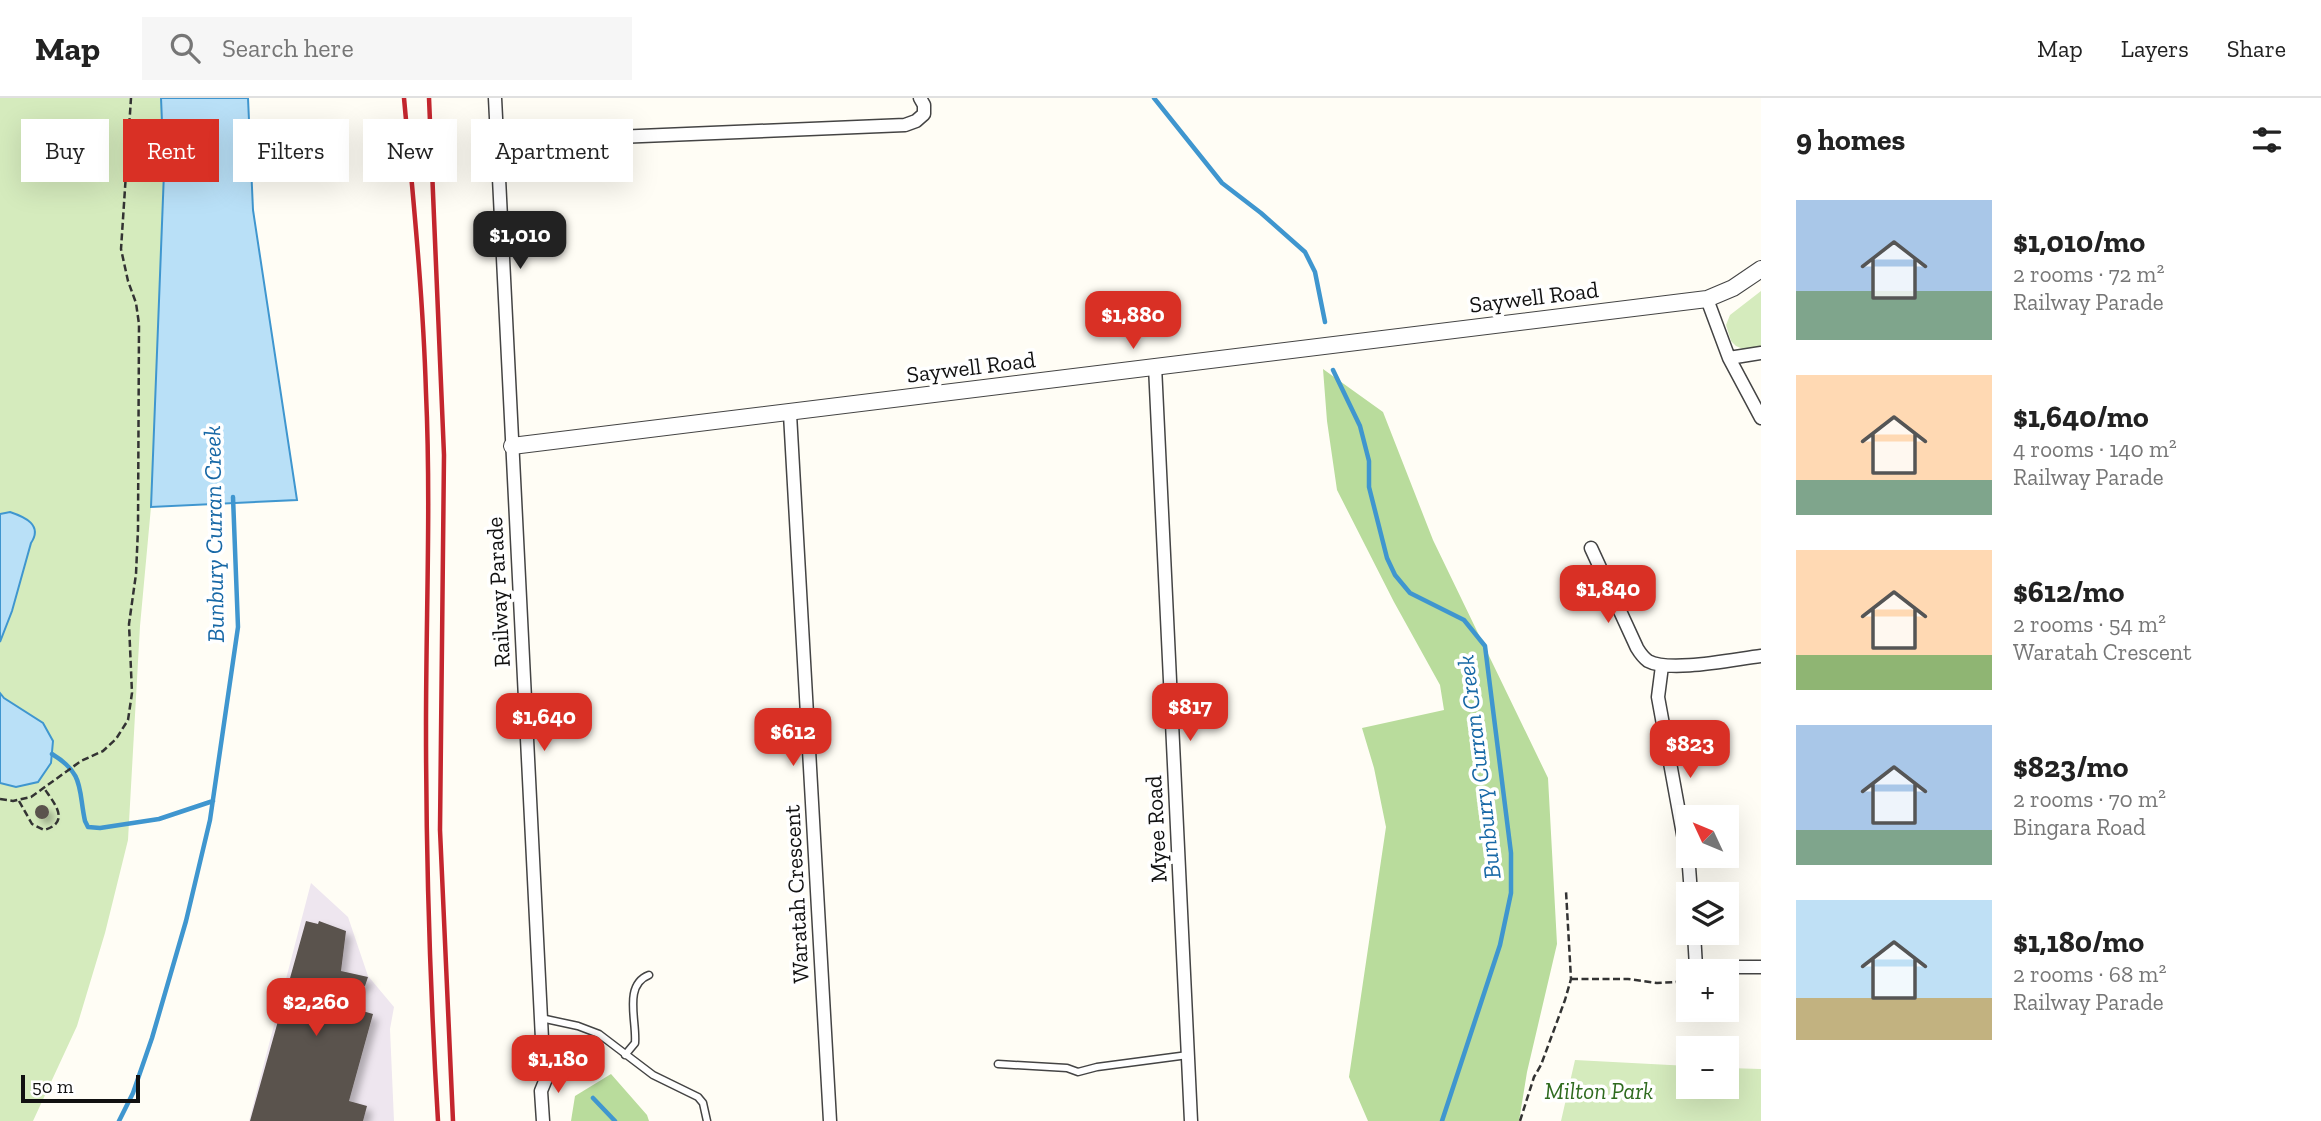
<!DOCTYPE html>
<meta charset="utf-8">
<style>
body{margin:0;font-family:"Zilla Slab",serif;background:#f6f6f6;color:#222;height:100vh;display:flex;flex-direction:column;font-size:26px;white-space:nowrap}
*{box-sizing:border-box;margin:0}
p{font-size:23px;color:#767676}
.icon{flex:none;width:38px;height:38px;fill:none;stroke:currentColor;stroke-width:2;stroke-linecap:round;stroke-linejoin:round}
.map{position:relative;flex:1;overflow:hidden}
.sheet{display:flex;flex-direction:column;background:#fff;width:560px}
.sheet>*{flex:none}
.hud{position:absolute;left:21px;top:21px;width:665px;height:63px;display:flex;gap:14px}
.needle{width:46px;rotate:314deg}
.fabs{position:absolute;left:1676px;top:707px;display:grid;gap:14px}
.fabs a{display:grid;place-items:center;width:63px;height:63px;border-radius:0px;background:#fff;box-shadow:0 7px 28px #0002;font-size:35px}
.scale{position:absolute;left:21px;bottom:18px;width:119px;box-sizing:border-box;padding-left:7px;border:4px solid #111;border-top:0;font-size:19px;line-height:24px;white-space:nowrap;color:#111;-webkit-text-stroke:5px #fff;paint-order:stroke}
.price{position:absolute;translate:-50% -60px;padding:0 16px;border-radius:14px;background:#d93025;color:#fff;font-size:23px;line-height:46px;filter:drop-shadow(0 2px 4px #0008)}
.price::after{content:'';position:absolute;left:50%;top:42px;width:21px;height:16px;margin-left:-10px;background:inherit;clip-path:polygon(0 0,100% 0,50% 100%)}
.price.selected{background:#222;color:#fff}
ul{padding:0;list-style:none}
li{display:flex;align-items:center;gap:21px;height:175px;padding:0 35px}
li span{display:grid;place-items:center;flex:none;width:196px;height:140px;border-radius:0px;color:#555}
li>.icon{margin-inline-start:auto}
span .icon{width:84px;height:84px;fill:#fffc;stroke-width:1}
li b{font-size:30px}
h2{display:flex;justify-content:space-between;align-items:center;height:84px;padding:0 35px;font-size:30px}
.chip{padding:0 24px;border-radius:0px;background:#fff;box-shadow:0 7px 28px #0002;font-size:24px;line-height:63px}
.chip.selected{background:#d93025;color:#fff}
header{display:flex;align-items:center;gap:42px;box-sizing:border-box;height:98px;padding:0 35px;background:#fff;border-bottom:2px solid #e0e0e0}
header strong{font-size:33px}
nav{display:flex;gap:38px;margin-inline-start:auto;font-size:24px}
.search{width:490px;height:63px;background:#f6f6f6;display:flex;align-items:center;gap:18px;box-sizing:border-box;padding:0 24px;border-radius:0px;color:#767676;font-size:26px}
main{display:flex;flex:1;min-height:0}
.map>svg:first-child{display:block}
</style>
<header>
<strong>Map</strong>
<div class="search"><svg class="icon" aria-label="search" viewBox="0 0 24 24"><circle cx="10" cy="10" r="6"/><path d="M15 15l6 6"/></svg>Search here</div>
<nav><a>Map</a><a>Layers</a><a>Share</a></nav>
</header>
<main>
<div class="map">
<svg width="1761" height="1023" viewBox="0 0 1761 1023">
<defs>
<filter id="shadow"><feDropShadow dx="5.5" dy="5.5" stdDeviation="3.5" flood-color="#0004"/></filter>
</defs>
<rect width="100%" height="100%" fill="#fffdf5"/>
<path fill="#eee6ef" d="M311 785 348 819 368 878 394 909 390 931 394 1023H249Z"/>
<path fill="#d5ebbd" d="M0 0H161L164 74 151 409 140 528 128 742 105 835 77 928 33 1023H0Z
M1761 193V249L1743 251 1736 248 1731 243 1726 227 1730 217Z
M1575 962 1689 968V989H1727V970L1761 971V1023H1561Z"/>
<path fill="#b9dc9c" d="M1323 271 1383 314 1433 442 1548 680 1557 846 1527 974 1519 1023H1368L1349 979 1386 729 1374 670 1362 630 1444 612 1440 587 1394 504 1337 392 1327 323Z
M611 976 647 1017 649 1023H571L575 998Z"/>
<path fill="#b9e0f7" stroke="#3f96cf" stroke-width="2" d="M161 0H248L253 112 297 402 151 409 164 74Z
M10 414C25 419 43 427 31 445L12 513 0 544V416Z
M0 595 4 600 43 625 53 643 51 665 38 684 16 689 0 685Z"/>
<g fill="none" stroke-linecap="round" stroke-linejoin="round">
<path stroke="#3f96cf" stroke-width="4.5" d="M1154 0 1222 85 1261 115 1305 154 1315 174 1325 224
M1333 272 1360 328 1369 363V389L1387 460 1395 477 1410 495 1464 522 1485 548 1511 755V795L1500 847 1442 1023
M52 656C85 676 78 691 85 723L88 729 100 730 159 721 213 703
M593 1000 615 1023
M119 1023 133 995 152 940 186 823 210 722 238 529 233 399"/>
</g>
<path fill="#5a524d" filter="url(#shadow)" d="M35 714a7 7 0 1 1 14 0a7 7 0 1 1-14 0Z
M306 823 318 826 319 823 346 833 341 873 368 879 365 888 358 887 352 910 373 916 349 1003 367 1008 363 1023H250Z"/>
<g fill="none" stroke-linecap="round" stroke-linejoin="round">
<g stroke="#444" stroke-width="9">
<path id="service" d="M541 920 578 928 599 936 653 977 698 999 703 1005 707 1023
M625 957 635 945C637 923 623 887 649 877
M998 966 1067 970 1078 974 1097 969 1188 957"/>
</g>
<g stroke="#444" stroke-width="15">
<path id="minor" d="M495 0 542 941 552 966 541 993 543 1023
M497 44 905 27 916 23 924 16V7L920 0
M1707 201 1729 260 1761 320
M1729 260 1761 255
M1155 268 1191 1023
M790 316 830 1023
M1591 450 1637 550C1640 555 1644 560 1648 563 1670 575 1735 561 1761 558
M1662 568 1658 599 1689 769 1691 796
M1694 835 1696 869H1761"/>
</g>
<g stroke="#444" stroke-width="18">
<path id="tertiary" d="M512 348C910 302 1308 248 1707 201L1733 190 1761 171"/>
</g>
<path stroke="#333" stroke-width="2.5" stroke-dasharray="7 3.5" stroke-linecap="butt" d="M0 701 13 703 31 699 81 663 103 653 116 641 128 622 132 595 129 526 136 476 138 431 139 226 136 205 128 183 121 151 131 0
M19 703 32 726 44 732C72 724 53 704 44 690
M1571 881H1628L1657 885 1676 884 1686 877
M1520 1023 1534 979 1541 967 1565 902 1571 881 1566 793"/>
<use href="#service" stroke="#fff" stroke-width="6"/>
<use href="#minor" stroke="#fff" stroke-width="12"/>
<use href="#tertiary" stroke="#fff" stroke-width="16"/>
<path stroke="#c4262e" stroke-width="4.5" d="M404 0C413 98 423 196 426 295 431 406 426 516 426 627 426 759 430 891 438 1023
M429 0 444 357 440 732 453 1023"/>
</g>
<g text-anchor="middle" stroke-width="7" stroke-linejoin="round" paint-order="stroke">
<g font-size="23" fill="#111" stroke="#fff">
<text transform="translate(1534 199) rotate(-7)" y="8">Saywell Road</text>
<text transform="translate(971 269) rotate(-7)" y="8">Saywell Road</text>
<text transform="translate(498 494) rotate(-93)" y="8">Railway Parade</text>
<text transform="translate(1156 731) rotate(-93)" y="8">Myee Road</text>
<text transform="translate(796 796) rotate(-93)" y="8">Waratah Crescent</text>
</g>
<g font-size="23" font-style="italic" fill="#2f6b1f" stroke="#fff">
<text x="1599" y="1001">Milton Park</text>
</g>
<g font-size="24" font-style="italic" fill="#1768a6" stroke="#fff">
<text transform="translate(214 436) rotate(-91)" y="8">Bunbury Curran Creek</text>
<text transform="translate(1479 669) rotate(-97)" y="8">Bunburry Curran Creek</text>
</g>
</g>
</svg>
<div class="fabs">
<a><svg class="needle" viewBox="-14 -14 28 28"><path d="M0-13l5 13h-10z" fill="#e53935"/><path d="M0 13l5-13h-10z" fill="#767676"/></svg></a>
<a><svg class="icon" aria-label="layers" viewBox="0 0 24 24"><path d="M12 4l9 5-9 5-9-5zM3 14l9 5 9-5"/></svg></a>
<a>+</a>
<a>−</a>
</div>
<div class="scale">50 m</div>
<b class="price selected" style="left:520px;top:173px">$1,010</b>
<b class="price" style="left:1133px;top:253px">$1,880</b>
<b class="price" style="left:1608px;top:527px">$1,840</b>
<b class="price" style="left:1190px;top:645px">$817</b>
<b class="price" style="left:544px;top:655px">$1,640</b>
<b class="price" style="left:793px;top:670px">$612</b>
<b class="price" style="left:1690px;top:682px">$823</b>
<b class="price" style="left:316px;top:940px">$2,260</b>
<b class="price" style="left:558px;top:997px">$1,180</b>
<div class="hud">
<a class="chip">Buy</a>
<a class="chip selected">Rent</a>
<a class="chip">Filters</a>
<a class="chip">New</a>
<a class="chip">Apartment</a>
</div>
</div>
<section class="sheet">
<h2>9 homes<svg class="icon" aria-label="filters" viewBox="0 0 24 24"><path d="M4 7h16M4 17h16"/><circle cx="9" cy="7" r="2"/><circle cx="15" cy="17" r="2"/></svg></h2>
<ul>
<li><span style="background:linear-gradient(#a9c7e8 65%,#7fa58c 0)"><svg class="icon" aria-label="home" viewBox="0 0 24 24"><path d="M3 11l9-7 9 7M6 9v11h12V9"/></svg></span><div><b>$1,010/mo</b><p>2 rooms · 72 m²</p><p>Railway Parade</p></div></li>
<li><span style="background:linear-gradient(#ffd9b3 75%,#7fa58c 0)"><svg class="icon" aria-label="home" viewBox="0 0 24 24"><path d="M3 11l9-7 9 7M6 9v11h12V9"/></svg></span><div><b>$1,640/mo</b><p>4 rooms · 140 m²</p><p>Railway Parade</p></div></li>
<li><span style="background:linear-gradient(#ffd9b3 75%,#8fb573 0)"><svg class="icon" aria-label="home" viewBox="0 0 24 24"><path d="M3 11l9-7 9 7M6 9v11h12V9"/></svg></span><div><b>$612/mo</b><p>2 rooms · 54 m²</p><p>Waratah Crescent</p></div></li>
<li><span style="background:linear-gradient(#a9c7e8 75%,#7fa58c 0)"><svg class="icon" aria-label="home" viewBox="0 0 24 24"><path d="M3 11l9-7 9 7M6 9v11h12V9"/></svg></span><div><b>$823/mo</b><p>2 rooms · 70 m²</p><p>Bingara Road</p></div></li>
<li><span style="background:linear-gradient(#bfe0f5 70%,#c2b280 0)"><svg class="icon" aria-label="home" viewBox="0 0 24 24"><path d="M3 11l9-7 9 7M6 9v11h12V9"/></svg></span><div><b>$1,180/mo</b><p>2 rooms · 68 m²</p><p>Railway Parade</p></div></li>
</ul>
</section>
</main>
